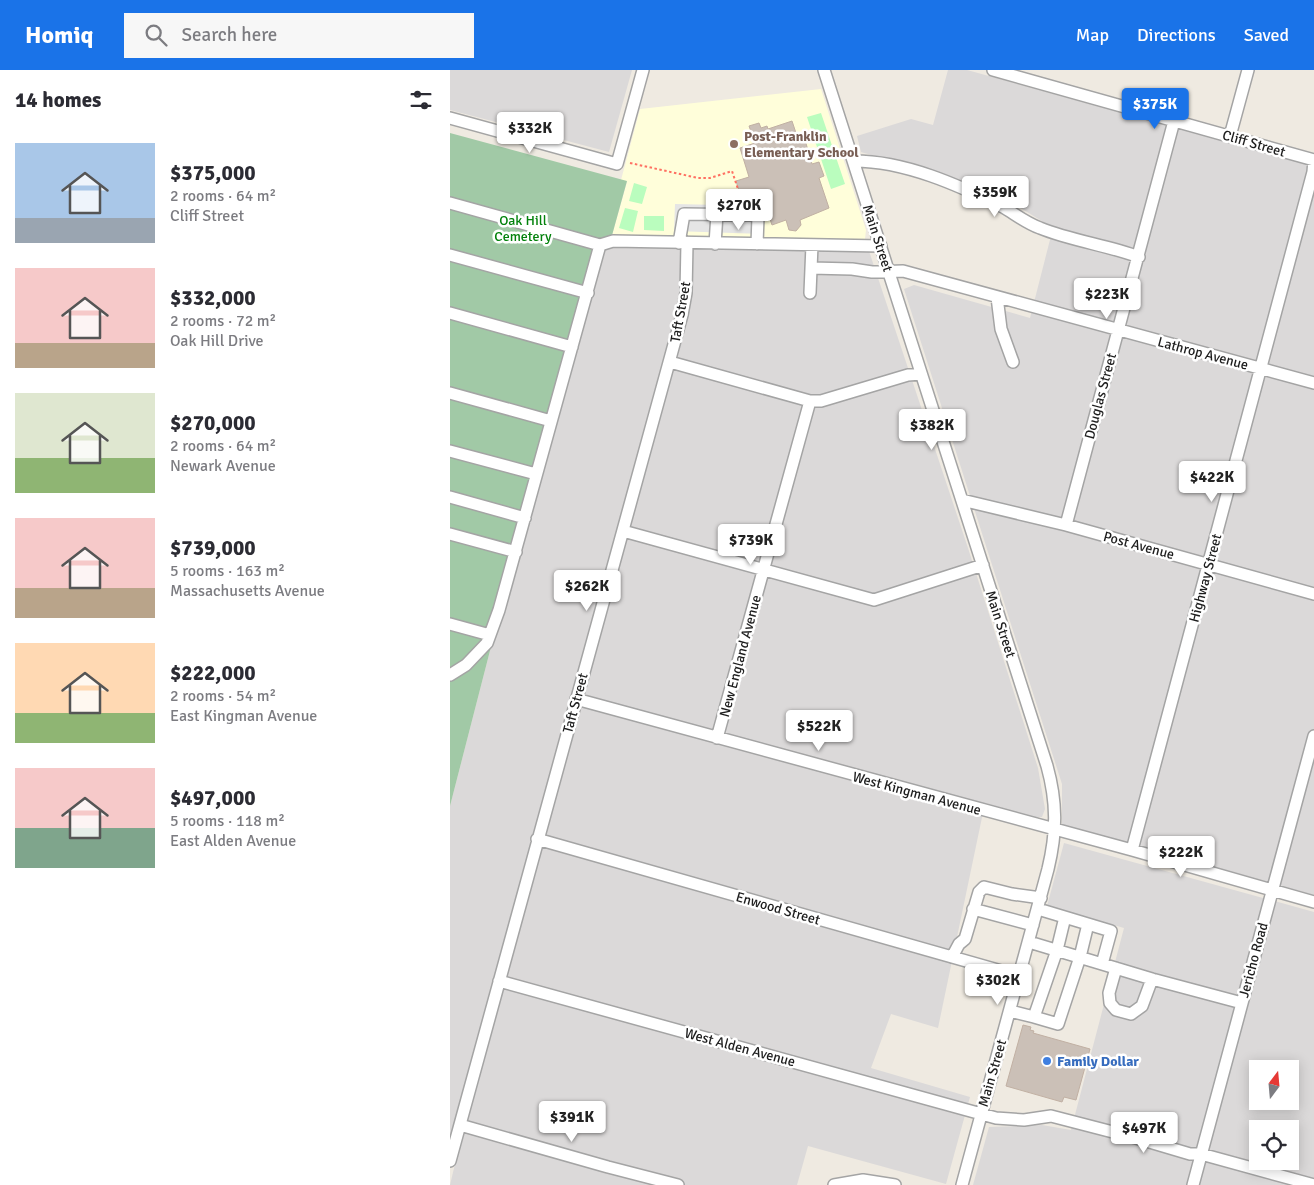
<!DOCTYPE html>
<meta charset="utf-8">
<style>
body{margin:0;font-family:Signika,sans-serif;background:#f7f7f7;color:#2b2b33;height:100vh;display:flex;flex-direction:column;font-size:19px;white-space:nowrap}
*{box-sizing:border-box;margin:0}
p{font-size:16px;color:#7c7c81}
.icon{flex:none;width:28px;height:28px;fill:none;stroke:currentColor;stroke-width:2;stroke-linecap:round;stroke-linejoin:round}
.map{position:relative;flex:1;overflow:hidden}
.drawer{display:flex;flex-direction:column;background:#fff;width:450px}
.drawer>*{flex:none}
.needle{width:32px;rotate:16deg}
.buttons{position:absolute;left:799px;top:990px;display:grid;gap:10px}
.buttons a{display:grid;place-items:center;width:50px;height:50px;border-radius:0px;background:#fff;box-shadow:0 2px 12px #0003;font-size:25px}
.price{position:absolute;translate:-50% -42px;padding:0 11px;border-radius:5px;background:#fff;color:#222;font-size:16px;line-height:32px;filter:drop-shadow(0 1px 2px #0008)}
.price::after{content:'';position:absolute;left:50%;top:30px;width:15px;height:11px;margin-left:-8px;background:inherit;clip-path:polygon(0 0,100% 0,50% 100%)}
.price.active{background:#1a73e8;color:#fff}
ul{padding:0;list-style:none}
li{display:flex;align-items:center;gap:15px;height:125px;padding:0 15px}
li span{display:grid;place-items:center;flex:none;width:140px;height:100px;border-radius:0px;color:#555}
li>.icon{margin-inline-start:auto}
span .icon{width:60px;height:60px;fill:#fffc;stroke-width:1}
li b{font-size:21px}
h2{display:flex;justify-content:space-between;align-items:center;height:60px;padding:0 15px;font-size:21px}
header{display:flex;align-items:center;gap:30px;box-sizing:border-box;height:70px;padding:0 25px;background:#1a73e8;color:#fff}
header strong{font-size:24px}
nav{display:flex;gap:28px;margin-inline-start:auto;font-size:18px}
.search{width:350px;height:45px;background:#f7f7f7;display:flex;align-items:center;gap:12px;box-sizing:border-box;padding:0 18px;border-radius:0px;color:#7c7c81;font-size:19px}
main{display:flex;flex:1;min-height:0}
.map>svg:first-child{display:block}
</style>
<header>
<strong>Homiq</strong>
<div class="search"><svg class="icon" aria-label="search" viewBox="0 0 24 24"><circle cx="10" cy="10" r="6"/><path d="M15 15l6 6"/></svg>Search here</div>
<nav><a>Map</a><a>Directions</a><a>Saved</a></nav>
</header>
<main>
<section class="drawer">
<h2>14 homes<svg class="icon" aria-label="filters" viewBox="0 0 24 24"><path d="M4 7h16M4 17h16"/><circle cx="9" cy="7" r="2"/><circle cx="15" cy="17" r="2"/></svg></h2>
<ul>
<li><span style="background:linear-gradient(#a9c7e8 75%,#9aa5b1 0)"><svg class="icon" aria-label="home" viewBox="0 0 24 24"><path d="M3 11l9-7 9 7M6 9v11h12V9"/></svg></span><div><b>$375,000</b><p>2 rooms · 64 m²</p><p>Cliff Street</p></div></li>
<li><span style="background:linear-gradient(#f6c9c9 75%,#b9a48a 0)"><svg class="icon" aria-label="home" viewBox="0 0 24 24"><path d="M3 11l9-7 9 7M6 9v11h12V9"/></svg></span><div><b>$332,000</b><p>2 rooms · 72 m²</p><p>Oak Hill Drive</p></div></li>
<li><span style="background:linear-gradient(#dfe7d0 65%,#8fb573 0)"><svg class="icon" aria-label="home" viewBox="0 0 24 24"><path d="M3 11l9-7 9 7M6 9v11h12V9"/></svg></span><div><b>$270,000</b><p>2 rooms · 64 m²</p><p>Newark Avenue</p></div></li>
<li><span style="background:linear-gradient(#f6c9c9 70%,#b9a48a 0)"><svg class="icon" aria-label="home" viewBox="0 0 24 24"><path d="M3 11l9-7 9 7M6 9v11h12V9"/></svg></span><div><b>$739,000</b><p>5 rooms · 163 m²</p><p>Massachusetts Avenue</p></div></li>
<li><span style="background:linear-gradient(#ffd9b3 70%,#8fb573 0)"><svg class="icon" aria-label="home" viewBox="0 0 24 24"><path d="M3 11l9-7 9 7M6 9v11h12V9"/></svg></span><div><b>$222,000</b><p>2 rooms · 54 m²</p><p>East Kingman Avenue</p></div></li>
<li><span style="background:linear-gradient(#f6c9c9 60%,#7fa58c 0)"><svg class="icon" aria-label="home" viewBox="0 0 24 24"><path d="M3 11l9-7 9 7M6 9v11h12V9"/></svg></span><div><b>$497,000</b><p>5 rooms · 118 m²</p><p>East Alden Avenue</p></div></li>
</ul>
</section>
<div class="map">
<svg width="864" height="1115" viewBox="0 0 864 1115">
<rect width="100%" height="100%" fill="#efeae1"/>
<path fill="#dbd9d9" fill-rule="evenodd" d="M0 0H182L159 82 0 40Z
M498 0H517L864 96V825L612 755V714L454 219 464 215 580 248 603 158 569 137 521 114 411 82 407 66 461 49 483 55Z
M146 169 410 173 415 169 518 478 588 698 595 739 592 747H584L535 733 488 958 441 944 421 998 520 1027 496 1114 358 1076 347 1115H0L9 1077 0 1074V736Z
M614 773 864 842V1115H523L539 1057 592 1055 621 1060 674 858 597 836ZM808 999H840V1031H808ZM808 1059H840V1091H808Z"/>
<path fill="#fffeda" d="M371 19 416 160 415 169 411 173 161 169 177 112 171 110 190 39Z"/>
<path fill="#a1c9a6" d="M0 63 177 111 161 169H146L0 736Z"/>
<path fill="#bafdbe" d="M371 43 395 114 381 119 357 47Z
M184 113 197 117 192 134 179 131Z
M175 138 188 141 183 162 169 158Z
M194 146H214V161L194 160Z"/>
<path fill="#e5e5e5" d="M225 134 314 136 313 164 224 161Z"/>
<path fill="#cbc0b7" stroke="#c1b0a3" d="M342 51 349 72 355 70 362 94 369 92 374 106 369 108 379 138 350 150 351 155 346 161 339 160 336 150 322 155 315 134H314L311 128 293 134 286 111 299 107 290 78 305 73 299 56 309 53 311 58 317 56 318 59Z
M573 955 581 957 580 960 584 961 583 963 640 979 626 1030 614 1027 612 1032 556 1016Z"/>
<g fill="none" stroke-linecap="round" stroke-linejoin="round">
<g stroke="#a4a4a4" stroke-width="14">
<path id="minor" d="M374 0 597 696C607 732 607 762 598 799L512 1115
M543 0 864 90
M0 48 167 94 193 0
M780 66 798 0
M404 91C455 91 508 115 553 137 565 144 576 153 590 158 622 171 657 175 689 187
M0 133 150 175 163 171 431 176
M229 173 234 144 305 145 308 147 307 174
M265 174 267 144
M0 185 138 223
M361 198 402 199 422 202 453 201 864 313
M360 223 362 175
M547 227 551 259 563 292
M0 243 122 277
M220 292 360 331H371L458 305 471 304
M0 323 101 351
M0 381 86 404
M0 427 75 448
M512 430 616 455 864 524
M616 455 724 51
M173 461 424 530 533 495
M0 464 66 482
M0 554 40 565
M0 605 16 595 37 573 49 540 150 175
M126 629 682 780 864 832
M267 668 360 331
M87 769 569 906
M682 780 863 102 864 90
M523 839 583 855
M588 839 661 861 652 894
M579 872 702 909 792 933
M502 887 509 874 515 869 529 822 534 817 562 824 591 828
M666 898 659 923 660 933 666 940 681 944 692 936 702 909
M49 911 546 1048 574 1050 601 1046 686 1068 740 1084H751L864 1115
M560 941 584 947 607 880 615 847
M584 947 608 954 630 887 638 854
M10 1055 158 1097 228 1115
M0 1091 232 245 236 223 237 173
M384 1115 413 1110 445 1115
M743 1115 864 666"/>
</g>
<path stroke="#ff7062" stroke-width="2" stroke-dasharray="2.5 2.5" stroke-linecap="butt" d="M180 93 248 108H260L282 101 293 134
M303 134 311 133V137"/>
<use href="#minor" stroke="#fff" stroke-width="11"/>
</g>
<circle fill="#8d6e63" stroke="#fff" stroke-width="2" cx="284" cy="74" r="5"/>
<circle fill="#3f7fe0" stroke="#fff" stroke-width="2" cx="597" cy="991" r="5"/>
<g text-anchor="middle" stroke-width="5" stroke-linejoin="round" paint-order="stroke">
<g font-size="14" font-weight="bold" fill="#785e54" stroke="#fff" text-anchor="start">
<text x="294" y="71">Post-Franklin<tspan x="294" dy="16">Elementary School</tspan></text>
</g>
<g font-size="14" fill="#1d1d1d" stroke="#fff">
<text transform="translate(804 73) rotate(16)" y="5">Cliff Street</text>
<text transform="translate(428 168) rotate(72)" y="5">Main Street</text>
<text transform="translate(230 242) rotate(-80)" y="5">Taft Street</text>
<text transform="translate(753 283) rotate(15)" y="5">Lathrop Avenue</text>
<text transform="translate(650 326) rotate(-75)" y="5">Douglas Street</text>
<text transform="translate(689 475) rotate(15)" y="5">Post Avenue</text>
<text transform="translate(755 508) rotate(-75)" y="5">Highway Street</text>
<text transform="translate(551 554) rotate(72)" y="5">Main Street</text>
<text transform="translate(290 586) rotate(-75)" y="5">New England Avenue</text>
<text transform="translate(125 633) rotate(-75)" y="5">Taft Street</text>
<text transform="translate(467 723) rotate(15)" y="5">West Kingman Avenue</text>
<text transform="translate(328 838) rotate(16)" y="5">Enwood Street</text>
<text transform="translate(803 890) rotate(-75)" y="5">Jericho Road</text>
<text transform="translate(290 977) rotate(15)" y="5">West Alden Avenue</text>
<text transform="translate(542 1003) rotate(-74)" y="5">Main Street</text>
</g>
<g font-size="14" fill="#03820c" stroke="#fff">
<text x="73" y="155">Oak Hill<tspan x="73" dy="16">Cemetery</tspan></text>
</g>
<g font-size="14" font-weight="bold" fill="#366cbe" stroke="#fff" text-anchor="start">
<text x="607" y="996">Family Dollar</text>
</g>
</g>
</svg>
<div class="buttons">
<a><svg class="needle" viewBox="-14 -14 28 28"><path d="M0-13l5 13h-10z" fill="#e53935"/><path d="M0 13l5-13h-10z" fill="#7c7c81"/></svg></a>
<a><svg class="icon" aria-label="locate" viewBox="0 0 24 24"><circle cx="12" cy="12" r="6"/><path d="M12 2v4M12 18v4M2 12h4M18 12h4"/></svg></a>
</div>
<b class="price active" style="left:705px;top:60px">$375K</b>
<b class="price" style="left:80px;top:84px">$332K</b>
<b class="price" style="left:545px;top:148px">$359K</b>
<b class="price" style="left:289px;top:161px">$270K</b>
<b class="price" style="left:657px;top:250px">$223K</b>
<b class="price" style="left:482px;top:381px">$382K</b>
<b class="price" style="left:762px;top:433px">$422K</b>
<b class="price" style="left:301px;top:496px">$739K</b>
<b class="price" style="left:137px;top:542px">$262K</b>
<b class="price" style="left:369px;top:682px">$522K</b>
<b class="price" style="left:731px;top:808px">$222K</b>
<b class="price" style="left:548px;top:936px">$302K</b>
<b class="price" style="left:122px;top:1073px">$391K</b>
<b class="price" style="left:694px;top:1084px">$497K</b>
</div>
</main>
